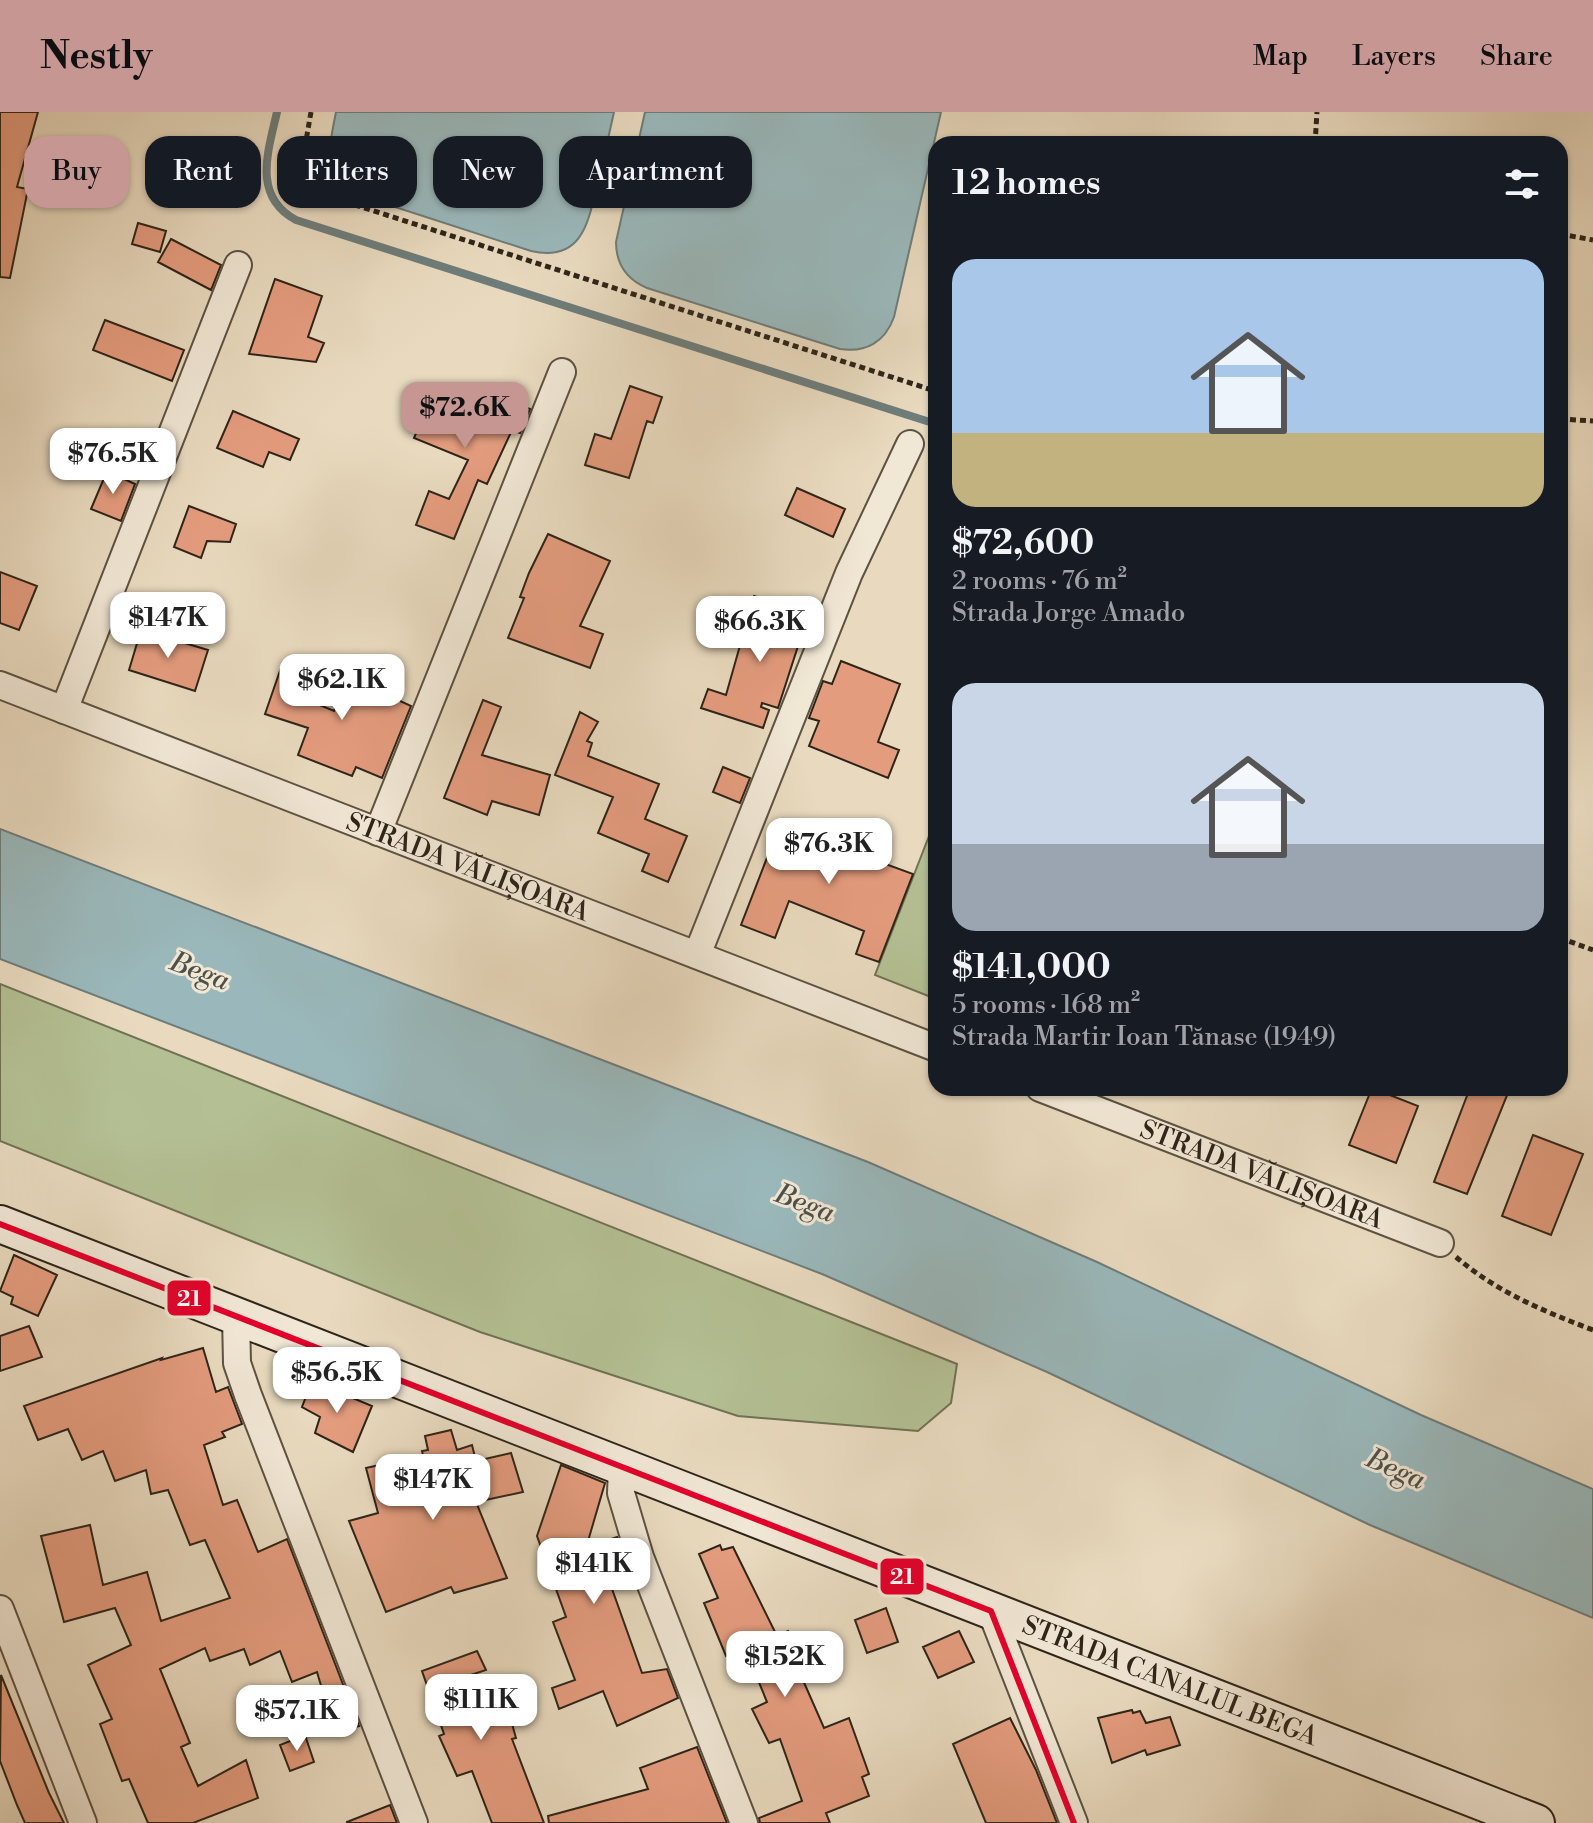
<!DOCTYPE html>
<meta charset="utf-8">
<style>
body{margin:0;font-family:"Libre Bodoni",serif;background:#242831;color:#f1f3f6;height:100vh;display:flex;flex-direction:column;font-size:30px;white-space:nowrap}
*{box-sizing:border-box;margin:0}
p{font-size:26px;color:#9ea1a6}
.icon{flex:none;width:44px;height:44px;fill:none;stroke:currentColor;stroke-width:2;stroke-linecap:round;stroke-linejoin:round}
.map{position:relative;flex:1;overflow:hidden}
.details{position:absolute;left:928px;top:24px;width:640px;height:960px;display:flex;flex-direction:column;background:#171b24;border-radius:24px;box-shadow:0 2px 6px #0004}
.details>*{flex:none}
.guide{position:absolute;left:24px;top:24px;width:760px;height:72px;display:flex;gap:16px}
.price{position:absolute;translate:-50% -68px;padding:0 18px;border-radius:16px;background:#fff;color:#222;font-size:26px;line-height:52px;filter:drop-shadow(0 2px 4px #0008)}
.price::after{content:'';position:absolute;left:50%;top:48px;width:24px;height:18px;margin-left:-12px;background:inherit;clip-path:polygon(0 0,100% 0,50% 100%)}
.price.current{background:#c59692;color:#111}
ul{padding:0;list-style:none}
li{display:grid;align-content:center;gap:16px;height:424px;padding:0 24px}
li span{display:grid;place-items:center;height:248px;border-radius:24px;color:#555}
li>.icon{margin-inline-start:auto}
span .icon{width:144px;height:144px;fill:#fffc;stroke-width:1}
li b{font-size:34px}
h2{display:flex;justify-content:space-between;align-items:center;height:96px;padding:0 24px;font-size:34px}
.chip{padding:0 28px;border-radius:24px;background:#171b24;box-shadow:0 2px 6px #0004;font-size:28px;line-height:72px}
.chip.current{background:#c59692;color:#111}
header{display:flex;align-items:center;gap:48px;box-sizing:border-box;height:112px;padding:0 40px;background:#c59692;color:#111}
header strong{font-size:38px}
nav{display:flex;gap:44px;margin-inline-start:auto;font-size:28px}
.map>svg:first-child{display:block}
</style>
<header>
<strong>Nestly</strong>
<nav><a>Map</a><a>Layers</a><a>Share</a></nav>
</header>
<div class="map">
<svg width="1593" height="1711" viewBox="0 0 1593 1711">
<rect width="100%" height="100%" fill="#e9dabf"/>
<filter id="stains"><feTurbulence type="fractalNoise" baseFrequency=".0025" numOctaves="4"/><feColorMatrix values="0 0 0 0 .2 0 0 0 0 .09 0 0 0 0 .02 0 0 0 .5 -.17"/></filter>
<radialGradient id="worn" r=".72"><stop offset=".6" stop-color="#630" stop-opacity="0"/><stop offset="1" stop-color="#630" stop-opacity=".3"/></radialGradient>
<path fill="#b4c094" stroke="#707256" stroke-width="2" d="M936 706V887L875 863Z
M0 872 957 1252 951 1291 918 1319 738 1304 480 1220 0 1029Z"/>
<path fill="#9ab8bb" stroke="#6e7d7a" stroke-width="2" d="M336 0H614C609 23 604 45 598 68 589 107 584 151 531 139L352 81C321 60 330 32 336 0Z
M645 0H941L894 205C885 230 866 241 840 237L647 176C626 167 616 152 616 130Z
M0 717 868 1050 1097 1150 1421 1303 1593 1377V1506L1370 1413 1047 1260 822 1162 0 847Z"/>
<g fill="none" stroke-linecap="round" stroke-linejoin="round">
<path stroke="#6e7d7a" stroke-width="8" d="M277 0C268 40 252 84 296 108L936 312"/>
</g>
<path fill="#e49c7e" stroke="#2d2419" stroke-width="2" d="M0 0H38L17 75 28 77 10 166 0 165Z
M138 111 166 119 160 140 132 132Z
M171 127 221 153 211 178 158 150Z
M275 167 322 184 308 225 324 231 316 250 249 242Z
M105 208 184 238 172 269 93 238Z
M630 274 662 285 653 311 647 309 629 366 585 353 595 322 611 327Z
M435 276 487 298 494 281 530 297 520 321 512 318 487 372 478 368 454 427 416 413 429 379 449 387 468 348 414 326Z
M233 299 299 327 290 348 269 340 263 355 217 336Z
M107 359 135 372 121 409 91 397Z
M797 376 845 397 833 425 785 403Z
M189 394 236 412 230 430 207 429 201 446 174 435Z
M548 422 610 449 580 514 603 522 590 556 508 526 524 486 520 485 529 461Z
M0 460 37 474 19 518 0 511Z
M754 484 808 503 778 596 762 591 761 595 769 598 763 616 701 596 708 577 726 583Z
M141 518 208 538 195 579 129 558Z
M841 549 900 572 878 630 899 638 888 666 809 634 819 609 809 606 823 569 832 572Z
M283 550 307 558 298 584 334 599 350 560 388 575 385 582 411 594 382 666 356 655 352 664 298 643 308 616 265 602Z
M483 588 501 595 482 643 550 663 539 703 492 689 487 703 444 686Z
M580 600 598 610 587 629 592 631 588 644 659 672 645 707 687 724 668 770 642 759 649 742 598 721 613 685 555 663Z
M723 655 750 666 740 691 713 680Z
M780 712 827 730 833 715 875 731 869 746 913 762 879 850 856 842 864 819 789 789 775 826 741 813Z
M1372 976 1418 994 1396 1051 1349 1033Z
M1470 976H1510L1467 1082 1434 1070Z
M1533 1023 1583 1042 1551 1123 1502 1104Z
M14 1143 57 1163 38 1204 11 1192 13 1185 0 1179Z
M29 1214 42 1245 0 1259V1224Z
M203 1236 216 1280 228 1275 242 1312 222 1320 225 1325 204 1333 223 1393 237 1388 258 1440 287 1427 359 1614 335 1621 317 1560 292 1570 280 1539 250 1553 244 1537 210 1549 205 1536 160 1557 190 1631 181 1635 198 1674 246 1648 258 1686 193 1711H148L129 1667 122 1669 100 1612 112 1607 88 1553 131 1533 115 1496 64 1510 41 1424 90 1413 103 1473 147 1460 161 1509 230 1486 205 1428 190 1433 168 1378 151 1382 146 1358 115 1369 103 1339 82 1348 68 1317 38 1328 24 1294 162 1246 161 1248Z
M312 1269 372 1294 353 1340 315 1321 320 1305 302 1295Z
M451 1318 457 1338 472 1333 476 1349 511 1341 523 1380 476 1390 507 1466 454 1481 451 1475 386 1500 349 1409 378 1401 366 1356 423 1343 422 1339 428 1338 425 1324Z
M561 1353 605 1371 586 1436 617 1425 631 1466 611 1474 642 1561 667 1557 678 1586 617 1614 603 1579 559 1597 552 1576 575 1568 553 1510 566 1505 537 1424Z
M720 1433 722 1438 733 1435 777 1524 788 1519 801 1548 795 1550 824 1616 849 1606 869 1662 862 1665 869 1684 826 1701 830 1711H760L759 1706 802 1689 780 1627 769 1631 752 1597 767 1590 745 1536 726 1544 704 1491 718 1486 699 1442Z
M886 1496 898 1530 867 1541 855 1508Z
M959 1519 974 1550 938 1566 923 1535Z
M477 1539 486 1558 468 1564 480 1605 507 1594 516 1626 512 1627 544 1711H492L472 1659 457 1664 439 1624 444 1622 422 1559Z
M1 1563 49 1681 64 1711H25L17 1693 0 1649Z
M1132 1598 1133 1601 1140 1599 1146 1611 1170 1605 1180 1633 1147 1643 1145 1638 1112 1651 1098 1606Z
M1010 1606 1036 1658 1057 1711H986L953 1632Z
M305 1623 314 1650 290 1659 280 1633Z
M697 1635 727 1711H549L548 1704 648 1677 640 1656Z
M390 1693 397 1711H347V1710Z"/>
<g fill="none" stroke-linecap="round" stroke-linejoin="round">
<g stroke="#5c5242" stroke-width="30">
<g id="street">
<path id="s1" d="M0 573 936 936"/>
<path d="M64 598 238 153"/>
<path d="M378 720 562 260"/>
<path d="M697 843 849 461 910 332"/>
<path id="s2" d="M1040 976 1440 1131"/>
<path d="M236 1204 237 1251 248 1283 414 1711"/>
<path d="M622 1355 621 1381 640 1445 744 1711"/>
<path d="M0 1497 83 1711"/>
<path d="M991 1499 1074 1711"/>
</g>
</g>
<g stroke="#2d2419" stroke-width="40">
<g id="secondary">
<path id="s3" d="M0 1112 1536 1711"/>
</g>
</g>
<path stroke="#2d2419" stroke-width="5" stroke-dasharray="6 4" stroke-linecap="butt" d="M311 0 300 63 302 72 318 81 929 277
M1315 32 1317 0
M1560 122 1593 128
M1560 307 1593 309
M1560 826 1593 838
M1456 1145C1497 1180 1543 1199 1593 1218"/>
<use href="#street" stroke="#f1e7d5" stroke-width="26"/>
<use href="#secondary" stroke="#f1e7d5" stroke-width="36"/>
<g stroke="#f1e7d5" stroke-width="12">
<path id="bus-1" d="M0 1112 991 1499 1074 1711"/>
</g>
<use href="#bus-1" stroke="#e4002b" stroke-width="6"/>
</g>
<g text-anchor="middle" stroke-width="6" stroke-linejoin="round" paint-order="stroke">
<g font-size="26" fill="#2d2419" stroke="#f1e7d5">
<text dy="9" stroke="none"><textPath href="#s1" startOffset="502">STRADA VĂLIȘOARA</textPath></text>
<text dy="9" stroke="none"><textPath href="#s2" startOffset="238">STRADA VĂLIȘOARA</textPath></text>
<text dy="9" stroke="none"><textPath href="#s3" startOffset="1256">STRADA CANALUL BEGA</textPath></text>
</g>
<g font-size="28" font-style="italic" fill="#4e504a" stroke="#f1e7d5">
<text transform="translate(200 858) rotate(21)" y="10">Bega</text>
<text transform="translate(805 1090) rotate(21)" y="10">Bega</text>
<text transform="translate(1396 1356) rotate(24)" y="10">Bega</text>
</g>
</g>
<g stroke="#f1e7d5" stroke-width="3">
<rect x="166" y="1167" width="46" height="38" rx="8" fill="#e4002b"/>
<rect x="879" y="1445" width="46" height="39" rx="8" fill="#e4002b"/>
</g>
<g font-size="22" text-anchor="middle" font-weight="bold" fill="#fff">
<text x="189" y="1194">21</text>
<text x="902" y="1472">21</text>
</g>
<rect width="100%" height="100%" filter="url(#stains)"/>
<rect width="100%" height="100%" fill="url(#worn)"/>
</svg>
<b class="price current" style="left:465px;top:338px">$72.6K</b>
<b class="price" style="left:113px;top:384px">$76.5K</b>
<b class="price" style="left:168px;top:548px">$147K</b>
<b class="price" style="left:760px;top:552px">$66.3K</b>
<b class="price" style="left:342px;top:610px">$62.1K</b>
<b class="price" style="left:829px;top:774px">$76.3K</b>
<b class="price" style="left:337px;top:1303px">$56.5K</b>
<b class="price" style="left:433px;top:1410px">$147K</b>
<b class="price" style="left:594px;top:1494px">$141K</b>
<b class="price" style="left:785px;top:1587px">$152K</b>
<b class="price" style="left:481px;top:1630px">$111K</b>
<b class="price" style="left:297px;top:1641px">$57.1K</b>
<div class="guide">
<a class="chip current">Buy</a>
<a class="chip">Rent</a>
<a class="chip">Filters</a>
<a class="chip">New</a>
<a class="chip">Apartment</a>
</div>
<section class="details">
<h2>12 homes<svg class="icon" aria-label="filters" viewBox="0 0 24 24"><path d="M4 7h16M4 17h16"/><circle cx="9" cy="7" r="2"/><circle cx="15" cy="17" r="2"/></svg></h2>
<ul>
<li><span style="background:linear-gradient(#a9c7e8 70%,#c2b280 0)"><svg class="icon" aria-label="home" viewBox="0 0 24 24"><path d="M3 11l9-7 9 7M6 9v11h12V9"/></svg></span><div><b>$72,600</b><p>2 rooms · 76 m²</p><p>Strada Jorge Amado</p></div></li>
<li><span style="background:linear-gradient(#c9d6e8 65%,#9aa5b1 0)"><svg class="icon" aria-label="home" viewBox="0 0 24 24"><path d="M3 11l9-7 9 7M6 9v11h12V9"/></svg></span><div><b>$141,000</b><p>5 rooms · 168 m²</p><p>Strada Martir Ioan Tănase (1949)</p></div></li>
</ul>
</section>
</div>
